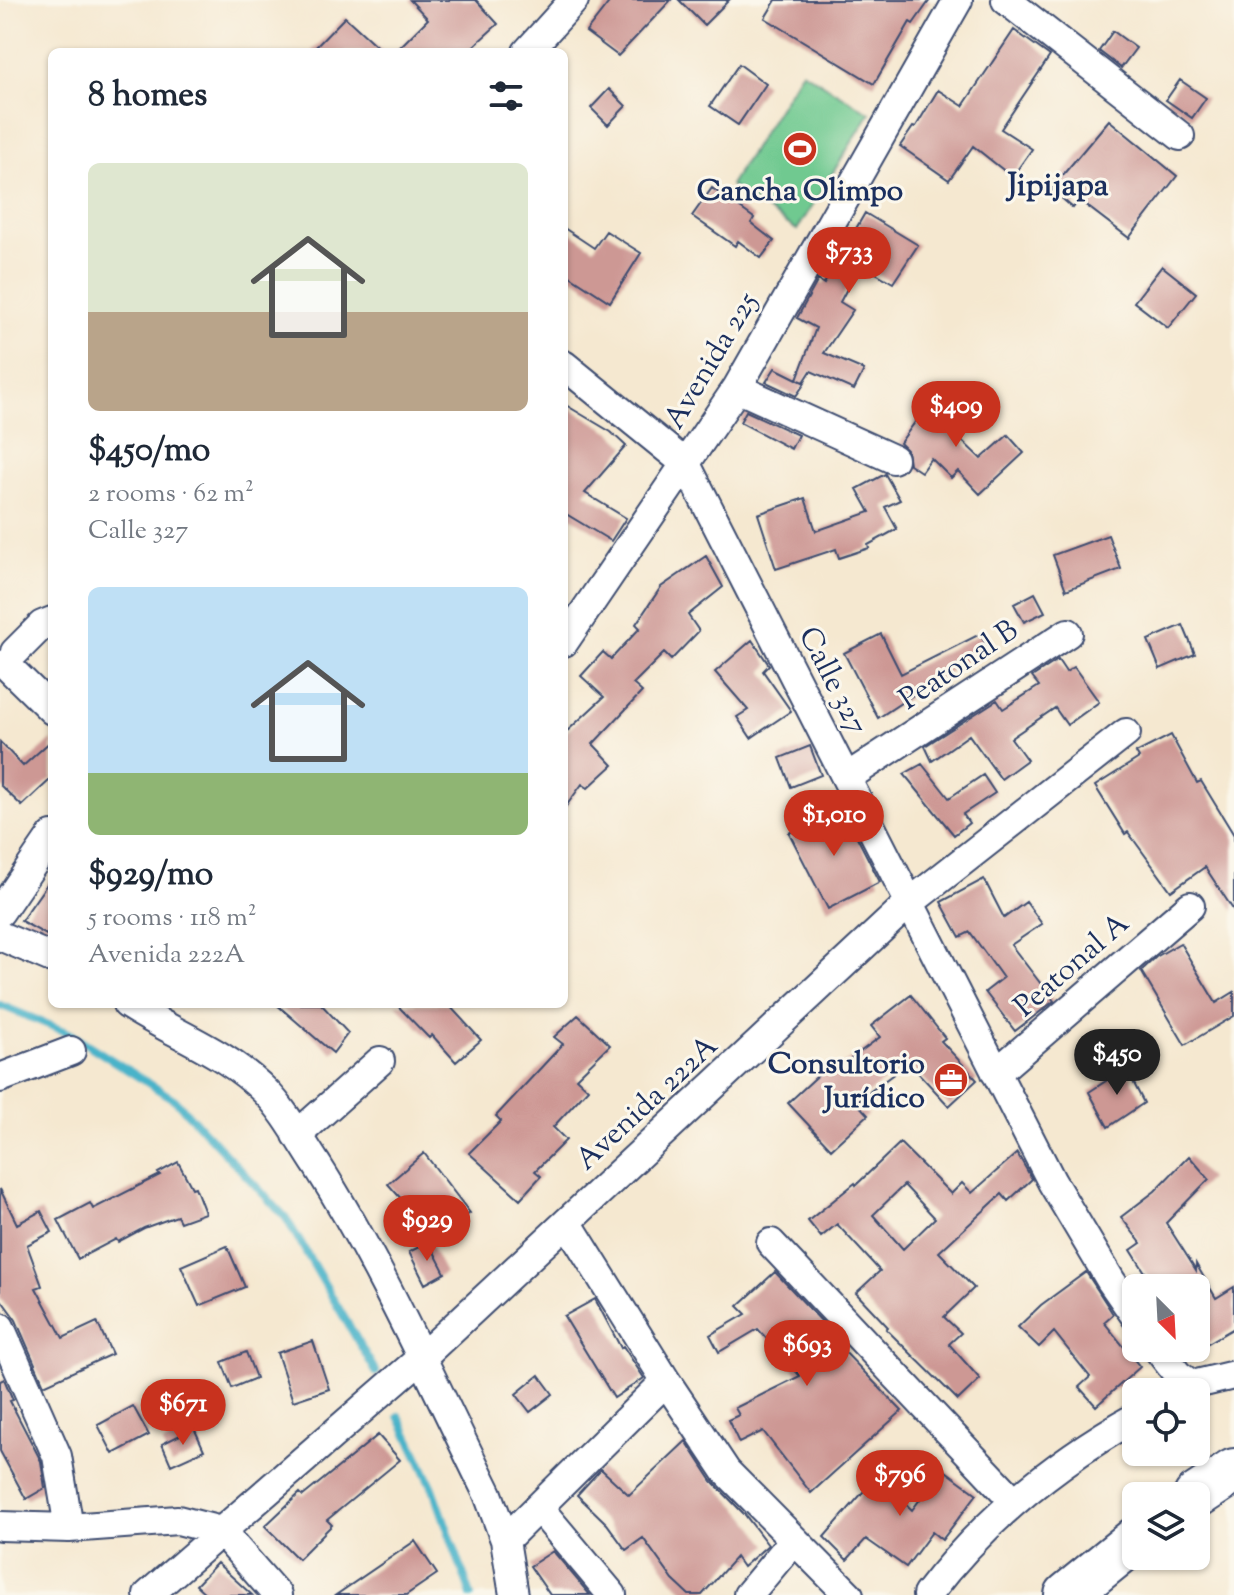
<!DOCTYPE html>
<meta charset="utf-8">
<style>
body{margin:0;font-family:"Sorts Mill Goudy",serif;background:#f6f6f7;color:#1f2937;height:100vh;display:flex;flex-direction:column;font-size:30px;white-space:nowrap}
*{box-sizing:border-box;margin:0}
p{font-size:26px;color:#747a83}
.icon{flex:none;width:44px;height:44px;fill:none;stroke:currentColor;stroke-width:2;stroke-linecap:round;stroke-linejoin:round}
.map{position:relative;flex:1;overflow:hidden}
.panel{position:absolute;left:48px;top:48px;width:520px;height:960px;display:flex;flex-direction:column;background:#fff;border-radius:12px;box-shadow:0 2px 6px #0004}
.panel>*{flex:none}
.needle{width:52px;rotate:156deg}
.fabs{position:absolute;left:1122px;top:1274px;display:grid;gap:16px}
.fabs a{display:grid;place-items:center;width:88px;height:88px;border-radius:12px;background:#fff;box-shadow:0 2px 6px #0004;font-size:40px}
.price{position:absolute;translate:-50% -68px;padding:0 18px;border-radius:28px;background:#c8321e;color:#fff;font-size:26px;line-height:52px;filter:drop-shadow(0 2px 4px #0008)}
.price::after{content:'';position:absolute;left:50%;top:48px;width:24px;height:18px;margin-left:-12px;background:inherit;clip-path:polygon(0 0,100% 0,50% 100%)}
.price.selected{background:#222;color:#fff}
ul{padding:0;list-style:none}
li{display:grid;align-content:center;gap:16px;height:424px;padding:0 40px}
li span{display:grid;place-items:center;height:248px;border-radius:12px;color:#555}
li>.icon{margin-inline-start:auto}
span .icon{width:144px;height:144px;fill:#fffc;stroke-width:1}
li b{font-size:34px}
h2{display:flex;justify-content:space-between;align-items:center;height:96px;padding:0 40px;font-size:34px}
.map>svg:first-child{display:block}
</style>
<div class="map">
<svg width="1234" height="1595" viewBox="0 0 1234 1595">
<rect width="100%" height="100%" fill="#fbf7ec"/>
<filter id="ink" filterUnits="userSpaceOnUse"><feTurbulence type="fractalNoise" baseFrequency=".0125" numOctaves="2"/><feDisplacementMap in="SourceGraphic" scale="16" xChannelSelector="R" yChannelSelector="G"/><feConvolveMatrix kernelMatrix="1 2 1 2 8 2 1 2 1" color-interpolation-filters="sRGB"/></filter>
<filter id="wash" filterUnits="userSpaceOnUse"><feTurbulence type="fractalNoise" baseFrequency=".006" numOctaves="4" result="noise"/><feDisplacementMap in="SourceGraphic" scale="32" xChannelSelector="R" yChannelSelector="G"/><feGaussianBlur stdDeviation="1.8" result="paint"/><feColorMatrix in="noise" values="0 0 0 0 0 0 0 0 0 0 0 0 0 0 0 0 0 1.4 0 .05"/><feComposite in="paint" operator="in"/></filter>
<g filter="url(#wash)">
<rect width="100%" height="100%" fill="#f5e8d0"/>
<path fill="#6fc990" stroke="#457c77" stroke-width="2" d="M802 71 870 113 797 230 730 185Z"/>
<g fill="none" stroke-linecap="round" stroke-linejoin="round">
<path stroke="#4ab3c9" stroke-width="8" d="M0 1005 71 1034 175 1100 286 1218 376 1372
M399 1416 433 1488 471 1595"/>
</g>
<g id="blocks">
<path fill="#cd9894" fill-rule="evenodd" d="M410 0H476L498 24 467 52H395L428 19Z
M611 0H671L618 56 586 32Z
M679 0H729L704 25Z
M776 0H930L913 24 910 22 874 84 765 18Z
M345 17 383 52H311Z
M1014 30 1050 56 1001 129 1032 149 1015 173H1007L973 146 949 180 900 146 913 127 915 128 938 90 963 106Z
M1113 31 1136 48 1121 68 1099 51Z
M739 64 766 84 738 125 710 106Z
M1180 80 1206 98 1192 118 1166 100Z
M609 89 626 106 608 125 591 108Z
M1109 120 1177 176 1129 238 1079 200 1073 208 1051 189Z
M712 188 754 218 751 223 774 241 761 258 738 241 735 246 692 216Z
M865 213 918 245 893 283 860 264 840 302 853 310 824 353 864 370 854 390 811 371 804 382 797 379 816 328 797 318 818 280 824 284Z
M564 228 594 248 606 231 641 253 610 302 564 272Z
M1162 266 1196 293 1168 328 1134 302Z
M775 368 805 383 796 396 766 382Z
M939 399 965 415 954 433 981 459 1008 435 1024 453 980 494 958 471 951 478 931 458 921 472 909 464 907 450 900 443 918 418 925 422Z
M564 404 611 432 626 446 585 493 626 518 611 541 566 514 564 516Z
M746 411 798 435 791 449 740 422Z
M885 474 900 500 885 507 897 529 868 545 869 548 839 558 836 549 776 569 758 514 805 498 816 531 870 512 857 489Z
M1108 535 1121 569 1066 590 1053 555Z
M706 556 723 587 688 615 699 631 671 660 664 653 633 684 642 692 593 744 613 765 588 788 582 784 564 809V734L604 697 581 676 603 652 611 659 640 628 636 624 661 587Z
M1035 593 1045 612 1024 622 1014 604Z
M1183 625 1195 654 1160 669 1148 640Z
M881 634 901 674 980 634 987 646 878 718 844 653Z
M752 640 769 665 763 671 791 711 751 738 737 717 748 710 715 672Z
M1058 660 1066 672 1074 667 1099 702 1067 725 1055 708 1011 738 1027 760 1001 779 969 735 932 761 925 746 997 700 1003 709 1039 686 1032 677Z
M1171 735 1197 783 1201 781 1234 835V911L1205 867 1171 891 1128 832 1125 834 1095 786 1139 758 1136 753Z
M52 740V778L22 806 0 785V742L23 766Z
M810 746 821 775 791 787 780 758Z
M922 764 949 798 983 775 995 793 963 814 969 823 954 835 904 774Z
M841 806 880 882 828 909 789 833Z
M52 877V938L21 921Z
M984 879 1004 918 1026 902 1042 924 1011 945 1054 1001 1015 1031 985 992 1003 978 970 932 960 937 941 902Z
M1180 943 1216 1003 1234 992V1016L1185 1045 1141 971 1156 957Z
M911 995 945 1038 941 1041 977 1080 949 1106 911 1065 905 1069 903 1067 856 1102 868 1115 831 1149 788 1103 825 1069 830 1074 880 1037 871 1026Z
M276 1004H321L348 1033 333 1053Z
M396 1004H448L481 1040 456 1062 432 1035 429 1038Z
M578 1015 610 1045 576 1078 588 1089 553 1127 566 1140 535 1171 541 1176 520 1199 469 1153 501 1121 496 1116 563 1044 554 1037Z
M1126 1068 1144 1103 1108 1127 1089 1092Z
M900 1143 951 1194 962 1183 972 1193 1017 1153 1032 1179 1008 1201 1002 1194 939 1252 974 1288 944 1317 961 1333 949 1344 980 1379 958 1400 886 1329 888 1327 856 1293 880 1271 837 1224 821 1237 808 1221 855 1183 856 1185ZM904 1185 935 1218 903 1249 873 1215Z
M424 1153 470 1213 436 1238 388 1184Z
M1189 1156 1209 1179 1166 1223 1196 1270V1264L1216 1298 1234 1287V1328L1196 1350V1288H1155L1131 1250 1141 1243 1121 1217 1155 1191Z
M178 1162 192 1188 195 1187 205 1213 180 1222 177 1216 144 1228 118 1242 116 1239 78 1259 58 1220 90 1203 93 1209 160 1175 158 1173Z
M0 1189 17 1224 41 1211 52 1232 27 1245 42 1286 36 1288 63 1338 97 1322 112 1354 44 1385 16 1320 0 1298Z
M429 1242 445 1273 425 1284 409 1252Z
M227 1246 245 1287 199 1306 181 1266Z
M775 1272 841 1342 838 1345 902 1411 811 1493 763 1431 739 1443 728 1420 739 1415 735 1408 800 1376 758 1329 719 1352 710 1335 746 1314 738 1306Z
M1086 1272 1113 1314 1104 1322 1140 1367 1096 1406 1079 1387 1090 1377 1054 1332 1039 1347 1018 1327 1041 1305Z
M595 1299 621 1348 623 1346 644 1378 614 1398 564 1316Z
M313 1341 329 1389 293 1401 277 1353Z
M246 1352 256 1378 232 1388 222 1362Z
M539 1375 553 1394 530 1412 516 1394Z
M4 1379 13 1400 10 1401 41 1461 45 1488 26 1499 0 1451V1381Z
M133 1406 149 1435 113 1454 98 1425Z
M194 1428 204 1450 171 1465 162 1444Z
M378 1435 400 1460 327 1520 332 1525 298 1559 265 1526 300 1493 303 1496Z
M686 1441 712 1481 745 1515 768 1545 743 1567 736 1557 702 1595H689L673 1580 643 1538 626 1550 607 1524 577 1495 601 1469 629 1495Z
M943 1469 977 1494 942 1540 932 1532 906 1567 866 1539 847 1560 824 1537 877 1476 912 1510Z
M415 1541 437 1574 406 1595H336Z
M553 1551 590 1595H550L530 1566Z
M217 1563 252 1595H207L196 1585Z"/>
</g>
</g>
<g filter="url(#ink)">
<use href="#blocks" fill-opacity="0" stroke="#3c4b6f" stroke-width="2"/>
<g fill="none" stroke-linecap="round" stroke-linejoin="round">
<g stroke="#3c4b6f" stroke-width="32">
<path id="street" d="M1006 0 1180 136
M527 52 574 0
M564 365 686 464 1052 1182 1111 1281 1136 1317
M737 388 893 459
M564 642 737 388 958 0
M15 652 42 625 52 621
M5 664 52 710
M846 778 1068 633
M0 912 52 836
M0 936 52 958
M127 1004C173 1034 225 1051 265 1091 285 1111 301 1141 317 1165 383 1269 433 1383 488 1494L505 1540 514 1595
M996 1073 1190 906
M0 1078 71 1051
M297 1135 380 1061
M567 1222 666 1381 726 1471 849 1595
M771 1243 1014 1501
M0 1327 57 1456 69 1528
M1157 1348 1178 1375 1192 1385 1234 1375
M539 1508 612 1595
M0 1526 69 1528 178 1520 221 1531 277 1595
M505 1540 666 1381
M148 1595 421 1358 908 904 1126 733
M748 1595 793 1541
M927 1595C983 1521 1056 1462 1136 1417"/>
</g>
<g stroke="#3c4b6f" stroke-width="48">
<path id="primary" d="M1196 1496 1234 1471
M1067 1595 1136 1539"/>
</g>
<use href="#street" stroke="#fff" stroke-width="28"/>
<use href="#primary" stroke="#fff" stroke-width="44"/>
</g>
</g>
<defs>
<g id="stadium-disc" transform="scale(1.8)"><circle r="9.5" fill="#c8321e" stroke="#fbf7ec"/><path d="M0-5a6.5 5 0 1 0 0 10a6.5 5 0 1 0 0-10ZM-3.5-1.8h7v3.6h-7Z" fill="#fff"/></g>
<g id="office-disc" transform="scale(1.8)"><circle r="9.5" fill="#c8321e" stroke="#fbf7ec"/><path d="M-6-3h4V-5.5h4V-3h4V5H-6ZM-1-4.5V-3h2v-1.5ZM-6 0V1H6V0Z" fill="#fff"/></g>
</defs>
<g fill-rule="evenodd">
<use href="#stadium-disc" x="800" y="149"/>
<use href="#office-disc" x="951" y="1080"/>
</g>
<g text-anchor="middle" stroke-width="6" stroke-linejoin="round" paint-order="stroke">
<g font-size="30" font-weight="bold" fill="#1b2f5e" stroke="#fbf7ec">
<text x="800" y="200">Cancha Olimpo</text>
<text x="925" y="1073" text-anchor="end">Consultorio<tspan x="925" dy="34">Jurídico</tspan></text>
</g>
<g font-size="30" fill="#1b2f5e" stroke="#fbf7ec">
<text transform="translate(710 360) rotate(-59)" y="10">Avenida 225</text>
<text transform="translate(958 664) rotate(-34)" y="10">Peatonal B</text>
<text transform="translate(834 680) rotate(63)" y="10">Calle 327</text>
<text transform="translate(1071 964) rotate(-41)" y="10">Peatonal A</text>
<text transform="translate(646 1102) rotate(-43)" y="10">Avenida 222A</text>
</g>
<g font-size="32" font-weight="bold" fill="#1b2f5e" stroke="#fbf7ec">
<text x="1058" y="195">Jipijapa</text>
</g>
</g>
</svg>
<div class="fabs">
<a><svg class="needle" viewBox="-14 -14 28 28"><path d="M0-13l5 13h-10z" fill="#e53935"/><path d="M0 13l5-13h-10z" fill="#747a83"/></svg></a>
<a><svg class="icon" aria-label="locate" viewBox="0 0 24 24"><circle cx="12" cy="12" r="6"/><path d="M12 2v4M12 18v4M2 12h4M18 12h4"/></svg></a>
<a><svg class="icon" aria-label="layers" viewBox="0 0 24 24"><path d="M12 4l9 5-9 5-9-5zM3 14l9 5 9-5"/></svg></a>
</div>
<b class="price" style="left:849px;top:295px">$733</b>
<b class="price" style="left:956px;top:449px">$409</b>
<b class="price" style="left:834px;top:858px">$1,010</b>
<b class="price selected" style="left:1117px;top:1097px">$450</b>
<b class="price" style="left:427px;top:1263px">$929</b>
<b class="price" style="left:807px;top:1388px">$693</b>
<b class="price" style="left:183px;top:1447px">$671</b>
<b class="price" style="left:900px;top:1518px">$796</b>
<section class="panel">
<h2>8 homes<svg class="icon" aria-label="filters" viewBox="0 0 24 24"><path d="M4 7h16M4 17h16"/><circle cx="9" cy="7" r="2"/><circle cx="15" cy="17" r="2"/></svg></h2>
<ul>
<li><span style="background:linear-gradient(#dfe7d0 60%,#b9a48a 0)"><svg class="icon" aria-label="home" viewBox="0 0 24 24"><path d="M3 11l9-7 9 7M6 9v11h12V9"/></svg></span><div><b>$450/mo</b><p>2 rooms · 62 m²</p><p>Calle 327</p></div></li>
<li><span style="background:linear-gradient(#bfe0f5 75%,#8fb573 0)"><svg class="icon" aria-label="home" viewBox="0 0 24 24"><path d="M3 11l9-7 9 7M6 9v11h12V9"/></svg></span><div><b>$929/mo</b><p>5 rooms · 118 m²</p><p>Avenida 222A</p></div></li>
</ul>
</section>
</div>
